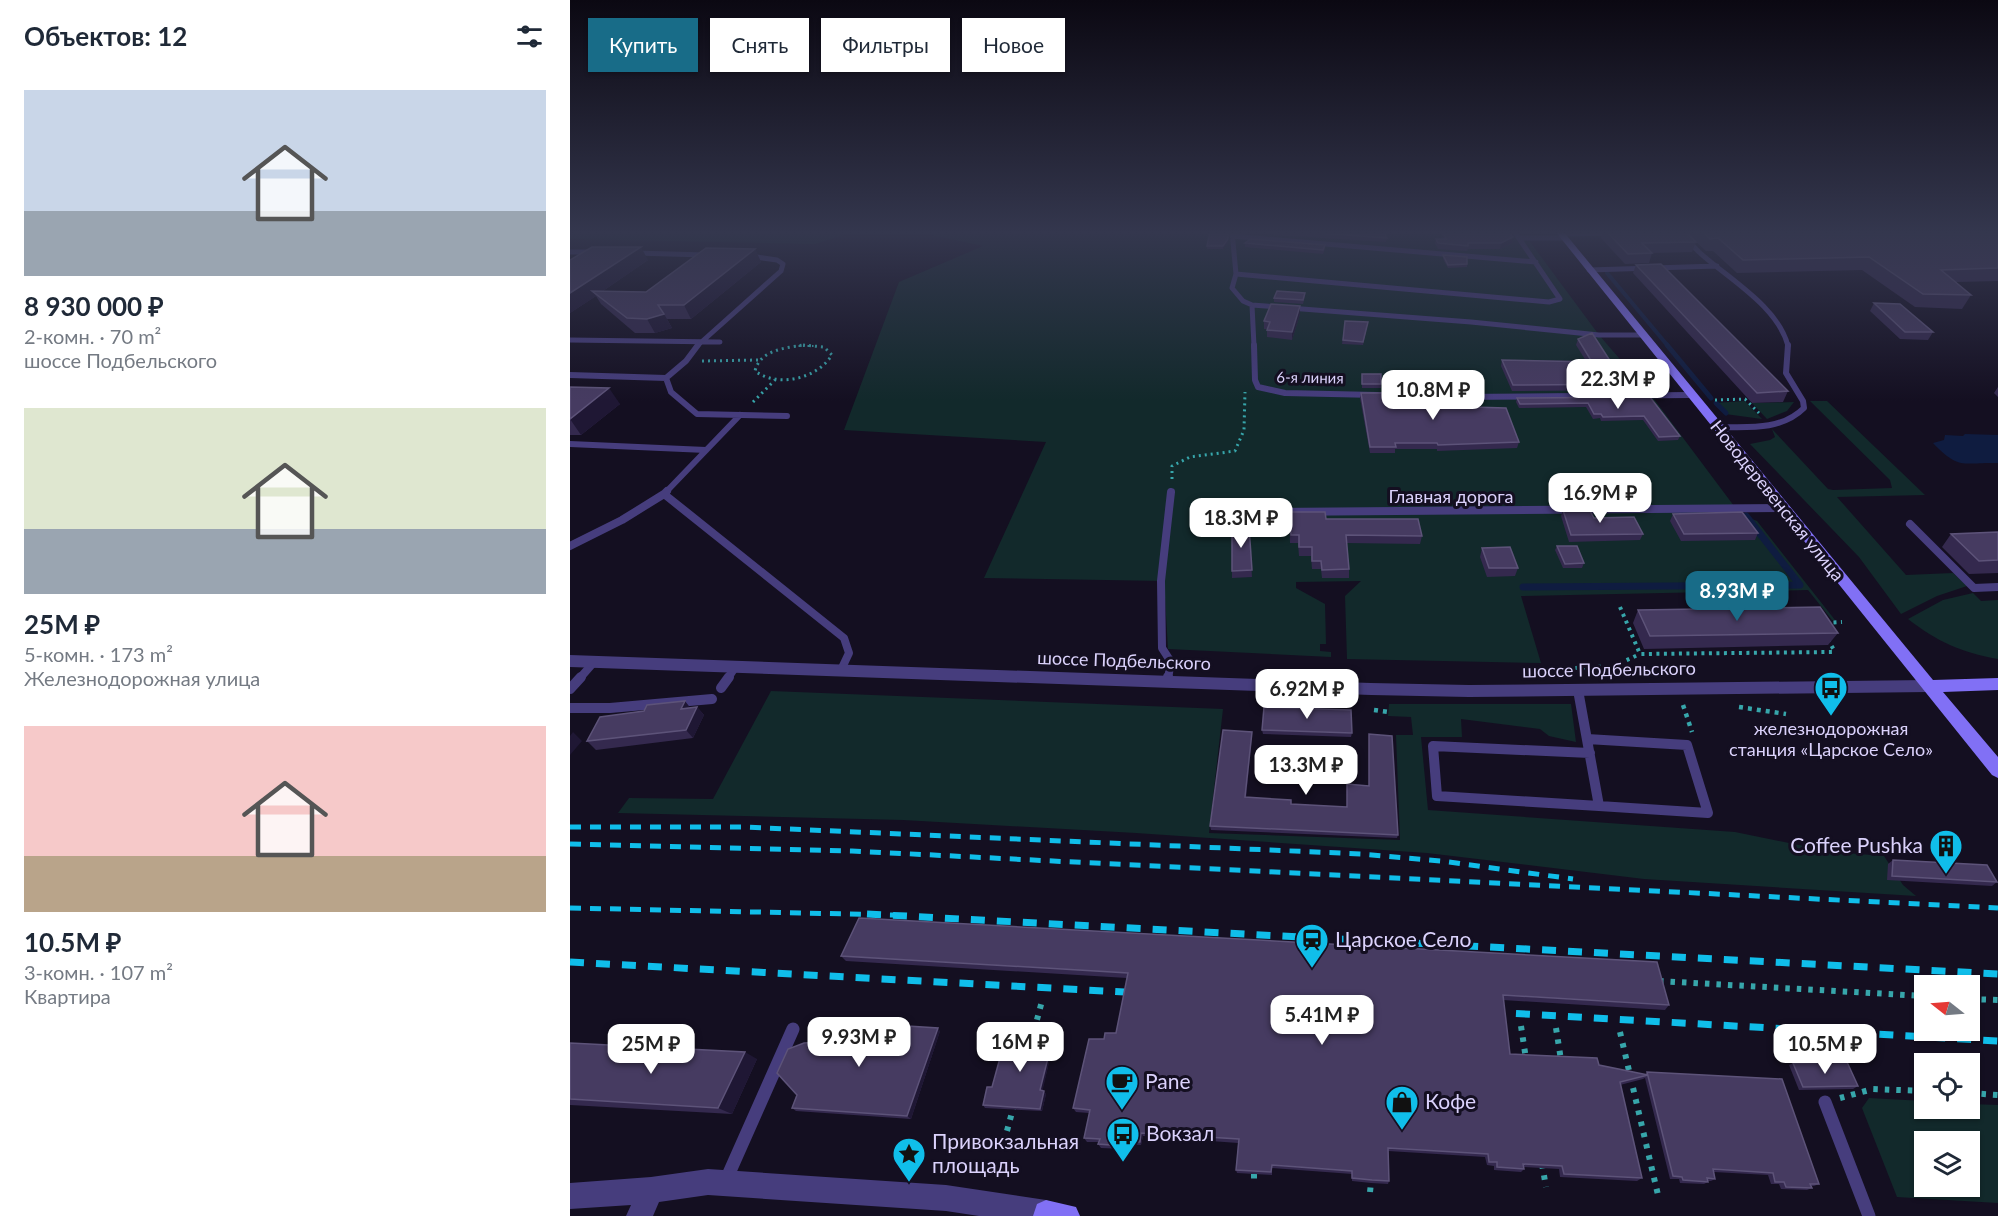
<!DOCTYPE html>
<html lang="ru">
<meta charset="utf-8">
<style>
body{margin:0;font-family:Lato,sans-serif;background:#f2f2f3;color:#1f2937;height:100vh;display:flex;flex-direction:column;font-size:22px;white-space:nowrap}
*{box-sizing:border-box;margin:0}
p{font-size:20px;color:#747a83}
.icon{flex:none;width:33px;height:33px;fill:none;stroke:currentColor;stroke-width:2;stroke-linecap:round;stroke-linejoin:round}
.map{position:relative;flex:1;overflow:hidden}
.details{display:flex;flex-direction:column;background:#fff;width:570px}
.details>*{flex:none}
.banner{position:absolute;left:18px;top:18px;width:570px;height:54px;display:flex;gap:12px}
.needle{width:39px;rotate:287deg}
.controls{position:absolute;left:1344px;top:975px;display:grid;gap:12px}
.controls a{display:grid;place-items:center;width:66px;height:66px;border-radius:0px;background:#fff;box-shadow:0 2px 4px #0004;font-size:30px}
.price{position:absolute;translate:-50% -51px;padding:0 14px;border-radius:12px;background:#fff;color:#222;font-size:20px;line-height:39px;filter:drop-shadow(0 2px 3px #0008)}
.price::after{content:'';position:absolute;left:50%;top:36px;width:18px;height:14px;margin-left:-9px;background:inherit;clip-path:polygon(0 0,100% 0,50% 100%)}
.price.on{background:#186c88;color:#fff}
ul{padding:0;list-style:none}
li{display:grid;align-content:center;gap:12px;height:318px;padding:0 24px}
li span{display:grid;place-items:center;height:186px;border-radius:0px;color:#555}
li>.icon{margin-inline-start:auto}
span .icon{width:108px;height:108px;fill:#fffc;stroke-width:1}
li b{font-size:26px}
h2{display:flex;justify-content:space-between;align-items:center;height:72px;padding:0 24px;font-size:26px}
.tag{padding:0 21px;border-radius:0px;background:#fff;box-shadow:0 2px 4px #0004;font-size:21px;line-height:54px}
.tag.on{background:#186c88;color:#fff}
main{display:flex;flex:1;min-height:0}
.map>svg:first-child{display:block}
</style>
<main>
<section class="details">
<h2>Объектов: 12<svg class="icon" aria-label="filters" viewBox="0 0 24 24"><path d="M4 7h16M4 17h16"/><circle cx="9" cy="7" r="2"/><circle cx="15" cy="17" r="2"/></svg></h2>
<ul>
<li><span style="background:linear-gradient(#c9d6e8 65%,#9aa5b1 0)"><svg class="icon" aria-label="home" viewBox="0 0 24 24"><path d="M3 11l9-7 9 7M6 9v11h12V9"/></svg></span><div><b>8 930 000 ₽</b><p>2-комн. · 70 m²</p><p>шоссе Подбельского</p></div></li>
<li><span style="background:linear-gradient(#dfe7d0 65%,#9aa5b1 0)"><svg class="icon" aria-label="home" viewBox="0 0 24 24"><path d="M3 11l9-7 9 7M6 9v11h12V9"/></svg></span><div><b>25M ₽</b><p>5-комн. · 173 m²</p><p>Железнодорожная улица</p></div></li>
<li><span style="background:linear-gradient(#f6c9c9 70%,#b9a48a 0)"><svg class="icon" aria-label="home" viewBox="0 0 24 24"><path d="M3 11l9-7 9 7M6 9v11h12V9"/></svg></span><div><b>10.5M ₽</b><p>3-комн. · 107 m²</p><p>Квартира</p></div></li>
</ul>
</section>
<div class="map">
<svg width="1428" height="1216" viewBox="0 0 1428 1216">
<rect width="100%" height="100%" fill="#140f21"/>
<path fill="#12292b" fill-rule="evenodd" d="M0 231H286L245 244 0 239Z
M343 231H952L1029 335 1081 395 1170 514 1187 521 1265 620H1262L1238 590 951 596 971 663 777 659 775 596 791 581 726 582V588L755 604 756 644H750V651L761 652V657L598 649 594 581 414 578 476 442 274 430 329 282 413 246Z
M1175 401 1192 419 1155 414 1144 403Z
M1240 401H1257L1355 495 1267 497 1336 575 1383 573 1397 586 1367 596 1331 614 1289 557 1180 444 1200 440 1205 437 1202 429 1258 489 1263 490 1322 488 1320 480Z
M1224 402 1217 411 1197 419 1182 403Z
M1403 593 1411 601 1428 600V659C1390 652 1368 642 1338 619L1373 600Z
M201 691 653 709 639 833 830 840 826 735H843L841 717 818 716 819 704H1001L1006 742 979 736 970 729 891 719 892 737H851L858 810 1165 832 1263 852 1314 856 1333 885 1346 896 1074 879 857 853 566 833 333 820 48 813 59 798 143 799Z
M1299 1098 1354 1101V1108H1400V1104L1428 1105V1203L1327 1197 1292 1108ZM1354 1142H1400V1186H1354Z"/>
<path fill="#0f1c40" d="M1395 434 1428 435V463C1393 462 1390 471 1363 443L1374 440 1375 435 1393 436Z"/>
<g fill="none" stroke-linecap="round" stroke-linejoin="round">
<path stroke="#0f1c40" stroke-width="4" d="M1037 273 1098 346"/>
<path stroke="#0f1c40" stroke-width="5" d="M1097 345 1141 398
M1146 403 1156 413"/>
<path stroke="#0f1c40" stroke-width="7" d="M953 587 1230 585 1176 516"/>
<path stroke="#37a6ab" stroke-width="2" stroke-dasharray="1.5 3" stroke-linecap="butt" d="M224 346H247"/>
<path stroke="#37a6ab" stroke-width="3" stroke-dasharray="2 4" stroke-linecap="butt" d="M233 345 254 347 262 355C247 379 208 388 185 371 190 350 215 348 233 345Z
M132 361 189 360
M1145 400 1175 399 1189 413
M183 402 205 380
M602 479V466L620 457 665 451 674 430 675 392"/>
<path stroke="#37a6ab" stroke-width="4" stroke-dasharray="3 4.5" stroke-linecap="butt" d="M1050 607 1070 654 1262 652 1264 650 1258 640
M1256 623 1272 622
M968 670 1044 666 1070 654"/>
<path stroke="#37a6ab" stroke-width="4.5" stroke-dasharray="4 5" stroke-linecap="butt" d="M1113 705 1122 732
M1169 707 1216 714
M804 710 818 712"/>
<path stroke="#37a6ab" stroke-width="6" stroke-dasharray="4.5 7" stroke-linecap="butt" d="M1089 981 1354 996
M1400 999 1428 1000
M951 1026 956 1059
M986 1028 991 1060
M1050 1032 1088 1195
M461 1042 472 1001
M1400 1093 1428 1095
M1270 1098 1303 1089 1354 1091
M434 1142 444 1105
M972 1164 976 1187
M684 1174V1183
M800 1192 801 1183"/>
<path stroke="#463d7d" stroke-width="5" d="M662 231 666 274 662 288 673 301 682 305 684 346
M1109 231C1115 238 1122 245 1129 252 1157 278 1208 306 1218 346
M991 234 1043 233
M662 236 966 262
M949 238H994
M0 252H22
M65 253 136 255
M1019 270 1147 266
M666 274 979 302 990 299 944 231
M682 305 901 322 1029 335H1072
M0 340 150 342
M127 346 211 271 213 264 207 260 179 256"/>
<path stroke="#463d7d" stroke-width="6" d="M128 345 116 361 96 378 101 392 127 414 217 416
M684 345 685 380 688 387 715 393 852 396
M0 375 96 378
M889 397 1120 395
M1147 427C1177 427 1211 431 1234 408L1233 401 1216 373 1218 345
M0 444 136 450
M96 492 170 415"/>
<path stroke="#463d7d" stroke-width="8" d="M97 491 94 494 274 638 279 653 271 670
M695 512 1212 508
M1340 524 1404 588 1428 587
M0 546 52 520 94 494
M10 678 24 662
M158 678 166 666
M598 678 601 662 592 648 591 581 601 492"/>
<path stroke="#463d7d" stroke-width="10" d="M597 682 598 677
M151 688 159 677
M0 689 11 677
M1008 690 1029 806 1138 813 1117 745 1017 739
M0 708H40L142 699
M1020 753 863 746 867 796 1029 806"/>
<path stroke="#463d7d" stroke-width="13" d="M1255 1102 1299 1216
M156 1180 223 1029"/>
<path fill="#463d7d" fill-rule="evenodd" d="M0 655 801 683 899 685 1359 680 1365 681 1367 686 1365 691 1359 692 899 697 801 695 0 667Z
M138 1169 376 1185 476 1200 485 1204 489 1213 488 1216H409L376 1211 138 1195 89 1202 83 1216H56L61 1205 0 1209V1183L81 1177Z"/>
<path fill="#8170f5" fill-rule="evenodd" d="M985 231H993L1363 680 1428 678V690L1373 692 1428 757V778L1422 775Z
M476 1200 506 1207 510 1216H463L467 1204Z"/>
<path stroke="#10beea" stroke-width="5" stroke-dasharray="11 9" stroke-linecap="butt" d="M0 827H173L791 854 871 861 1003 879
M0 844 282 851 1428 908
M0 908 325 915"/>
<path stroke="#10beea" stroke-width="7" stroke-dasharray="14 12" stroke-linecap="butt" d="M297 914 1428 974
M0 962 572 993
M920 1012 1428 1041"/>
</g>
<path fill="#34294e" d="M658 231V242L653 249H637V246Z
M692 231H813L817 238 816 242 692 234Z
M870 231H938L942 243 930 249H898L897 251 868 249 865 244 866 239H873Z
M1033 231H1424L1428 233V281L1386 282 1401 295 1392 309 1345 307 1292 270 1167 273 1143 251H1136L1121 237 1126 242 1122 252 1082 253 1079 263 1055 264 1031 238Z
M675 243 755 245V249L753 254 675 247Z
M185 249 191 262 121 319H97L102 328 85 333H65L31 304 26 296 0 313V260H78L33 291 76 292Z
M873 255 897 257V267L878 268 873 259Z
M1066 265 1218 391 1213 402 1182 403 1063 273Z
M735 296 733 304 704 302V298Z
M1304 303 1363 332 1358 340 1330 339 1300 311Z
M730 314 722 340 697 337V329H694V321Z
M775 321 797 326 793 345 772 344Z
M1008 339 1053 375 1065 382 1074 384 1071 390 942 391 931 366 932 360 1016 361 1006 345Z
M792 374 811 384V388H792Z
M0 387 50 404 11 435H0Z
M1428 387V397L1424 393Z
M791 393 901 407 949 442 947 448 867 451V449H825V453H800L790 398Z
M1080 397 1110 436 1108 440 1088 441 1073 420 1031 421 1030 418 1023 419 1016 407 949 408 946 402 947 398Z
M981 485 1006 499 1004 503H986L980 489Z
M993 510 1024 518 1073 534 1070 540 999 542 991 516Z
M719 512 852 536 850 544 776 543 779 569V578H752L751 569H742L741 556H729L728 543H720Z
M1103 514 1188 533 1185 540 1111 541 1100 521Z
M679 526 682 577 662 578V571Z
M1428 532V573L1399 574 1372 547 1381 534Z
M987 546 1014 563 1012 568H993L985 550Z
M912 548 948 568 945 576 917 577 910 557Z
M1068 610 1268 633 1258 645 1074 649 1063 623Z
M127 707 134 715 123 738 26 750 17 741 120 708Z
M692 730 782 733 781 737 693 734Z
M682 732 676 797 721 804 777 807 799 785V734L828 835 827 838 641 830 640 826Z
M1323 860 1427 882 1422 886 1317 880 1318 864Z
M271 956 1099 1005 1095 1010 933 1000 940 1054 1029 1065 1075 1075 1077 1072 1249 1184 1244 1186H1241L1242 1188 1237 1190 1211 1189 1209 1184H1201L1198 1175 1144 1172 1145 1179 1141 1181H1138V1182L1134 1184 1110 1183 1109 1179H1100L1075 1078 1073 1079 1050 1085 1072 1178 1067 1181 990 1177 989 1169 954 1167V1169L951 1172 924 1170V1166L917 1165 915 1157 818 1151 819 1181 818 1184 801 1183 782 1181V1174L702 1168V1175L667 1173 666 1170 668 1143 573 1136 571 1145 556 1144 555 1149 531 1148 528 1144 529 1142H517L514 1138 519 1113 506 1112 503 1108 534 1039 546 1033 557 978 276 961Z
M370 1031 341 1119 226 1111 222 1108Z
M483 1038 484 1041 472 1091 476 1094 472 1111 415 1108 413 1105 422 1087Z
M0 1043 187 1059 162 1114 0 1105Z
M1223 1063 1288 1086 1283 1089 1229 1090 1219 1065Z"/>
<path fill="#1f1734" d="M943 237 942 243 930 249 931 243Z
M658 239V242L653 249V246Z
M71 247 78 260 27 295 22 291 26 296 0 313V293Z
M185 249 191 262 121 319 114 305Z
M730 306V314L722 340V332Z
M94 314 102 328 85 333 77 319Z
M39 388 50 404 11 435 0 419Z
M115 701 122 710 111 709Z
M127 707 134 715 123 738 116 730Z
M3 732 12 741 0 755V736Z
M682 732V736L676 801 675 797Z
M368 1028 370 1031 341 1119 337 1116Z
M483 1038 484 1041 472 1093 470 1090Z
M175 1052 187 1059 162 1114 148 1108Z
M474 1091 476 1094 472 1111 470 1109Z
M571 1133 573 1136 571 1145 570 1142Z"/>
<path fill="#463b61" stroke="#5d5379" stroke-width="1.5" d="M640 231H658V239L653 246H637Z
M720 231H813L817 238Z
M873 231H938L943 237 931 243H898V246L868 243 866 239H876Z
M1036 231H1115L1126 242 1072 243 1082 253 1058 254Z
M1132 231H1424L1428 233V268L1371 270 1401 295 1353 294 1299 257 1173 260 1148 238 1140 239Z
M681 239 755 245 753 250 675 243Z
M22 247H71L0 293V260Z
M136 248 185 249 114 305H88L94 314 77 319 57 318 22 291 76 292Z
M873 255 897 257V264L878 265Z
M1091 264 1218 391 1187 393 1066 265Z
M707 291 735 293 733 300 704 298Z
M1304 303 1330 304 1363 332H1335Z
M701 304 730 306 722 332 697 330 700 322 694 321Z
M775 321 798 322 793 342 773 340Z
M1022 333 1046 370H1049L1053 375H1060L1065 382 1070 379 1074 384 943 385 932 360 1022 362 1008 339Z
M792 374H811V384H792Z
M0 387 39 388 0 419Z
M791 393H812V395L897 396 901 407 936 408 949 442 868 445 867 443H825L826 447H800Z
M1080 397 1110 436 1089 437 1074 416 1033 417 1031 414H1024L1018 403 950 404 947 398Z
M981 485H999L1006 499H987Z
M993 510 1020 511 1024 518 1064 517 1073 534 1001 535Z
M719 512H755L756 519H848L852 536 776 535 779 569 752 570 751 561H742V547H729V535H721Z
M1172 512 1188 533 1114 534 1103 514Z
M662 526H679L682 570 662 571Z
M1428 532V560L1409 561 1381 534Z
M987 546H1007L1014 563 995 564Z
M940 547 948 568H919L912 548Z
M1250 607 1268 633 1080 636 1068 610Z
M115 701 111 709 127 707 116 730 17 741 30 717 74 711 77 705Z
M694 707 781 710 782 733 692 730Z
M653 730 682 732 675 797 721 800V804L777 807V784L799 786V734L822 736 828 835 640 826Z
M1323 860 1417 865 1427 882 1322 876Z
M289 918 1087 962 1099 1005 933 995 940 1054 1027 1058 1029 1065 1078 1075 1050 1082 1072 1178 994 1174 992 1166 953 1164 954 1169 927 1167V1162H919L918 1154 818 1148 819 1181 802 1180 782 1178V1171L702 1165 701 1172 666 1170 669 1139 571 1133 570 1142 554 1141 553 1146 528 1144 530 1139 514 1138 520 1110 503 1108 519 1039H534L535 1033H546L558 973 271 956Z
M259 1021 368 1028 337 1116 222 1108 227 1095 207 1073 218 1049 234 1043 250 1042Z
M436 1036 483 1038 470 1090 474 1091 470 1109 413 1105 417 1087H422Z
M0 1043 175 1052 148 1108 0 1099Z
M1277 1062 1288 1086 1233 1087 1223 1063Z
M1077 1072 1212 1079 1249 1184H1240L1242 1188 1216 1187 1214 1182H1205L1203 1173 1143 1169 1145 1179 1137 1178 1138 1182 1113 1180 1112 1177 1103 1176Z"/>
<linearGradient id="sky" x2="0" y2="1"><stop stop-color="#0b0812"/><stop offset="0.58" stop-color="#34374e"/><stop offset="1" stop-color="#34374e" stop-opacity="0"/></linearGradient>
<rect width="1428" height="401" fill="url(#sky)"/>
<defs>
<g id="bus-pin" transform="scale(1.725)"><path d="M0 17L-7.5 6A9.5 9.5 0 1 1 7.5 6Z" fill="#10beea" stroke="#140f21"/><path d="M-5-6H5V4H4V6H2V4H-2V6H-4V4H-5ZM-3.5-4V0h7V-4ZM-3.5 1.2v1.5H-2V1.2ZM2 1.2v1.5H3.5V1.2Z" fill="#111"/></g>
<g id="building-pin" transform="scale(1.725)"><path d="M0 17L-7.5 6A9.5 9.5 0 1 1 7.5 6Z" fill="#10beea" stroke="#140f21"/><path d="M-4-6H4V6H1V3H-1V6H-4ZM-2.5-4.3h1.7v1.8h-1.7ZM.8-4.3h1.7v1.8H.8ZM-2.5-1h1.7V.8h-1.7ZM.8-1h1.7V.8H.8Z" fill="#111"/></g>
<g id="station-pin" transform="scale(1.725)"><path d="M0 17L-7.5 6A9.5 9.5 0 1 1 7.5 6Z" fill="#10beea" stroke="#140f21"/><path d="M-3-6H3Q5-6 5-4V2Q5 4 3 4L4.5 6H3L1.5 4h-3L-3 6H-4.5L-3 4Q-5 4-5 2V-4Q-5-6-3-6ZM-3.5-4v3h7v-3ZM-3.5 1v1.5H-2V1ZM2 1v1.5H3.5V1Z" fill="#111"/></g>
<g id="cafe-pin" transform="scale(1.725)"><path d="M0 17L-7.5 6A9.5 9.5 0 1 1 7.5 6Z" fill="#10beea" stroke="#140f21"/><path d="M-5.5-4.5H6V0H3Q3 3.5 0 3.5H-2.5Q-5.5 3.5-5.5 0ZM3-3.2v2h1.7v-2ZM-6 4.5H4V6H-6Z" fill="#111"/></g>
<g id="shop-pin" transform="scale(1.725)"><path d="M0 17L-7.5 6A9.5 9.5 0 1 1 7.5 6Z" fill="#10beea" stroke="#140f21"/><path d="M-5-2.5h2.3a2.7 3.5 0 0 1 5.4 0H5L5.5 6h-11ZM-1.5-2.5h3a1.5 2.3 0 0 0-3 0Z" fill="#111"/></g>
<g id="sight-pin" transform="scale(1.725)"><path d="M0 17L-7.5 6A9.5 9.5 0 1 1 7.5 6Z" fill="#10beea" stroke="#140f21"/><path d="M0-6L1.8-2.2L6-1.7L2.9 1.2L3.7 5.4L0 3.3L-3.7 5.4L-2.9 1.2L-6-1.7L-1.8-2.2Z" fill="#111"/></g>
</defs>
<g fill-rule="evenodd">
<use href="#bus-pin" x="1261" y="688"/>
<use href="#building-pin" x="1376" y="846"/>
<use href="#station-pin" x="742" y="940"/>
<use href="#cafe-pin" x="552" y="1082"/>
<use href="#shop-pin" x="832" y="1102"/>
<use href="#bus-pin" x="553" y="1134"/>
<use href="#sight-pin" x="339" y="1154"/>
</g>
<g text-anchor="middle" stroke-width="6" stroke-linejoin="round" paint-order="stroke">
<g font-size="15" fill="#dbd2fc" stroke="#140f21">
<text transform="translate(740 378) rotate(1)" y="5">6-я линия</text>
</g>
<g font-size="18" fill="#dbd2fc" stroke="#140f21">
<text x="881" y="503">Главная дорога</text>
<text transform="translate(1207 501) rotate(51)" y="6">Новодеревенская улица</text>
<text transform="translate(554 661) rotate(2)" y="6">шоссе Подбельского</text>
<text transform="translate(1039 670) rotate(-1)" y="6">шоссе Подбельского</text>
</g>
<g font-size="18" fill="#dbd2fc" stroke="#140f21">
<text x="1261" y="735">железнодорожная<tspan x="1261" dy="21">станция «Царское Село»</tspan></text>
</g>
<g font-size="21" fill="#dbd2fc" stroke="#140f21" text-anchor="start">
<text x="1353" y="853" text-anchor="end">Coffee Pushka</text>
<text x="765" y="947">Царское Село</text>
<text x="575" y="1089">Pane</text>
<text x="855" y="1109">Кофе</text>
<text x="576" y="1141">Вокзал</text>
<text x="362" y="1149">Привокзальная<tspan x="362" dy="24">площадь</tspan></text>
</g>
</g>
</svg>
<div class="controls">
<a><svg class="needle" viewBox="-14 -14 28 28"><path d="M0-13l5 13h-10z" fill="#e53935"/><path d="M0 13l5-13h-10z" fill="#747a83"/></svg></a>
<a><svg class="icon" aria-label="locate" viewBox="0 0 24 24"><circle cx="12" cy="12" r="6"/><path d="M12 2v4M12 18v4M2 12h4M18 12h4"/></svg></a>
<a><svg class="icon" aria-label="layers" viewBox="0 0 24 24"><path d="M12 4l9 5-9 5-9-5zM3 14l9 5 9-5"/></svg></a>
</div>
<b class="price" style="left:1048px;top:410px">22.3M ₽</b>
<b class="price" style="left:863px;top:421px">10.8M ₽</b>
<b class="price" style="left:1030px;top:524px">16.9M ₽</b>
<b class="price" style="left:671px;top:549px">18.3M ₽</b>
<b class="price on" style="left:1167px;top:622px">8.93M ₽</b>
<b class="price" style="left:737px;top:720px">6.92M ₽</b>
<b class="price" style="left:736px;top:796px">13.3M ₽</b>
<b class="price" style="left:752px;top:1046px">5.41M ₽</b>
<b class="price" style="left:289px;top:1068px">9.93M ₽</b>
<b class="price" style="left:450px;top:1073px">16M ₽</b>
<b class="price" style="left:81px;top:1075px">25M ₽</b>
<b class="price" style="left:1255px;top:1075px">10.5M ₽</b>
<div class="banner">
<a class="tag on">Купить</a>
<a class="tag">Снять</a>
<a class="tag">Фильтры</a>
<a class="tag">Новое</a>
</div>
</div>
</main>
